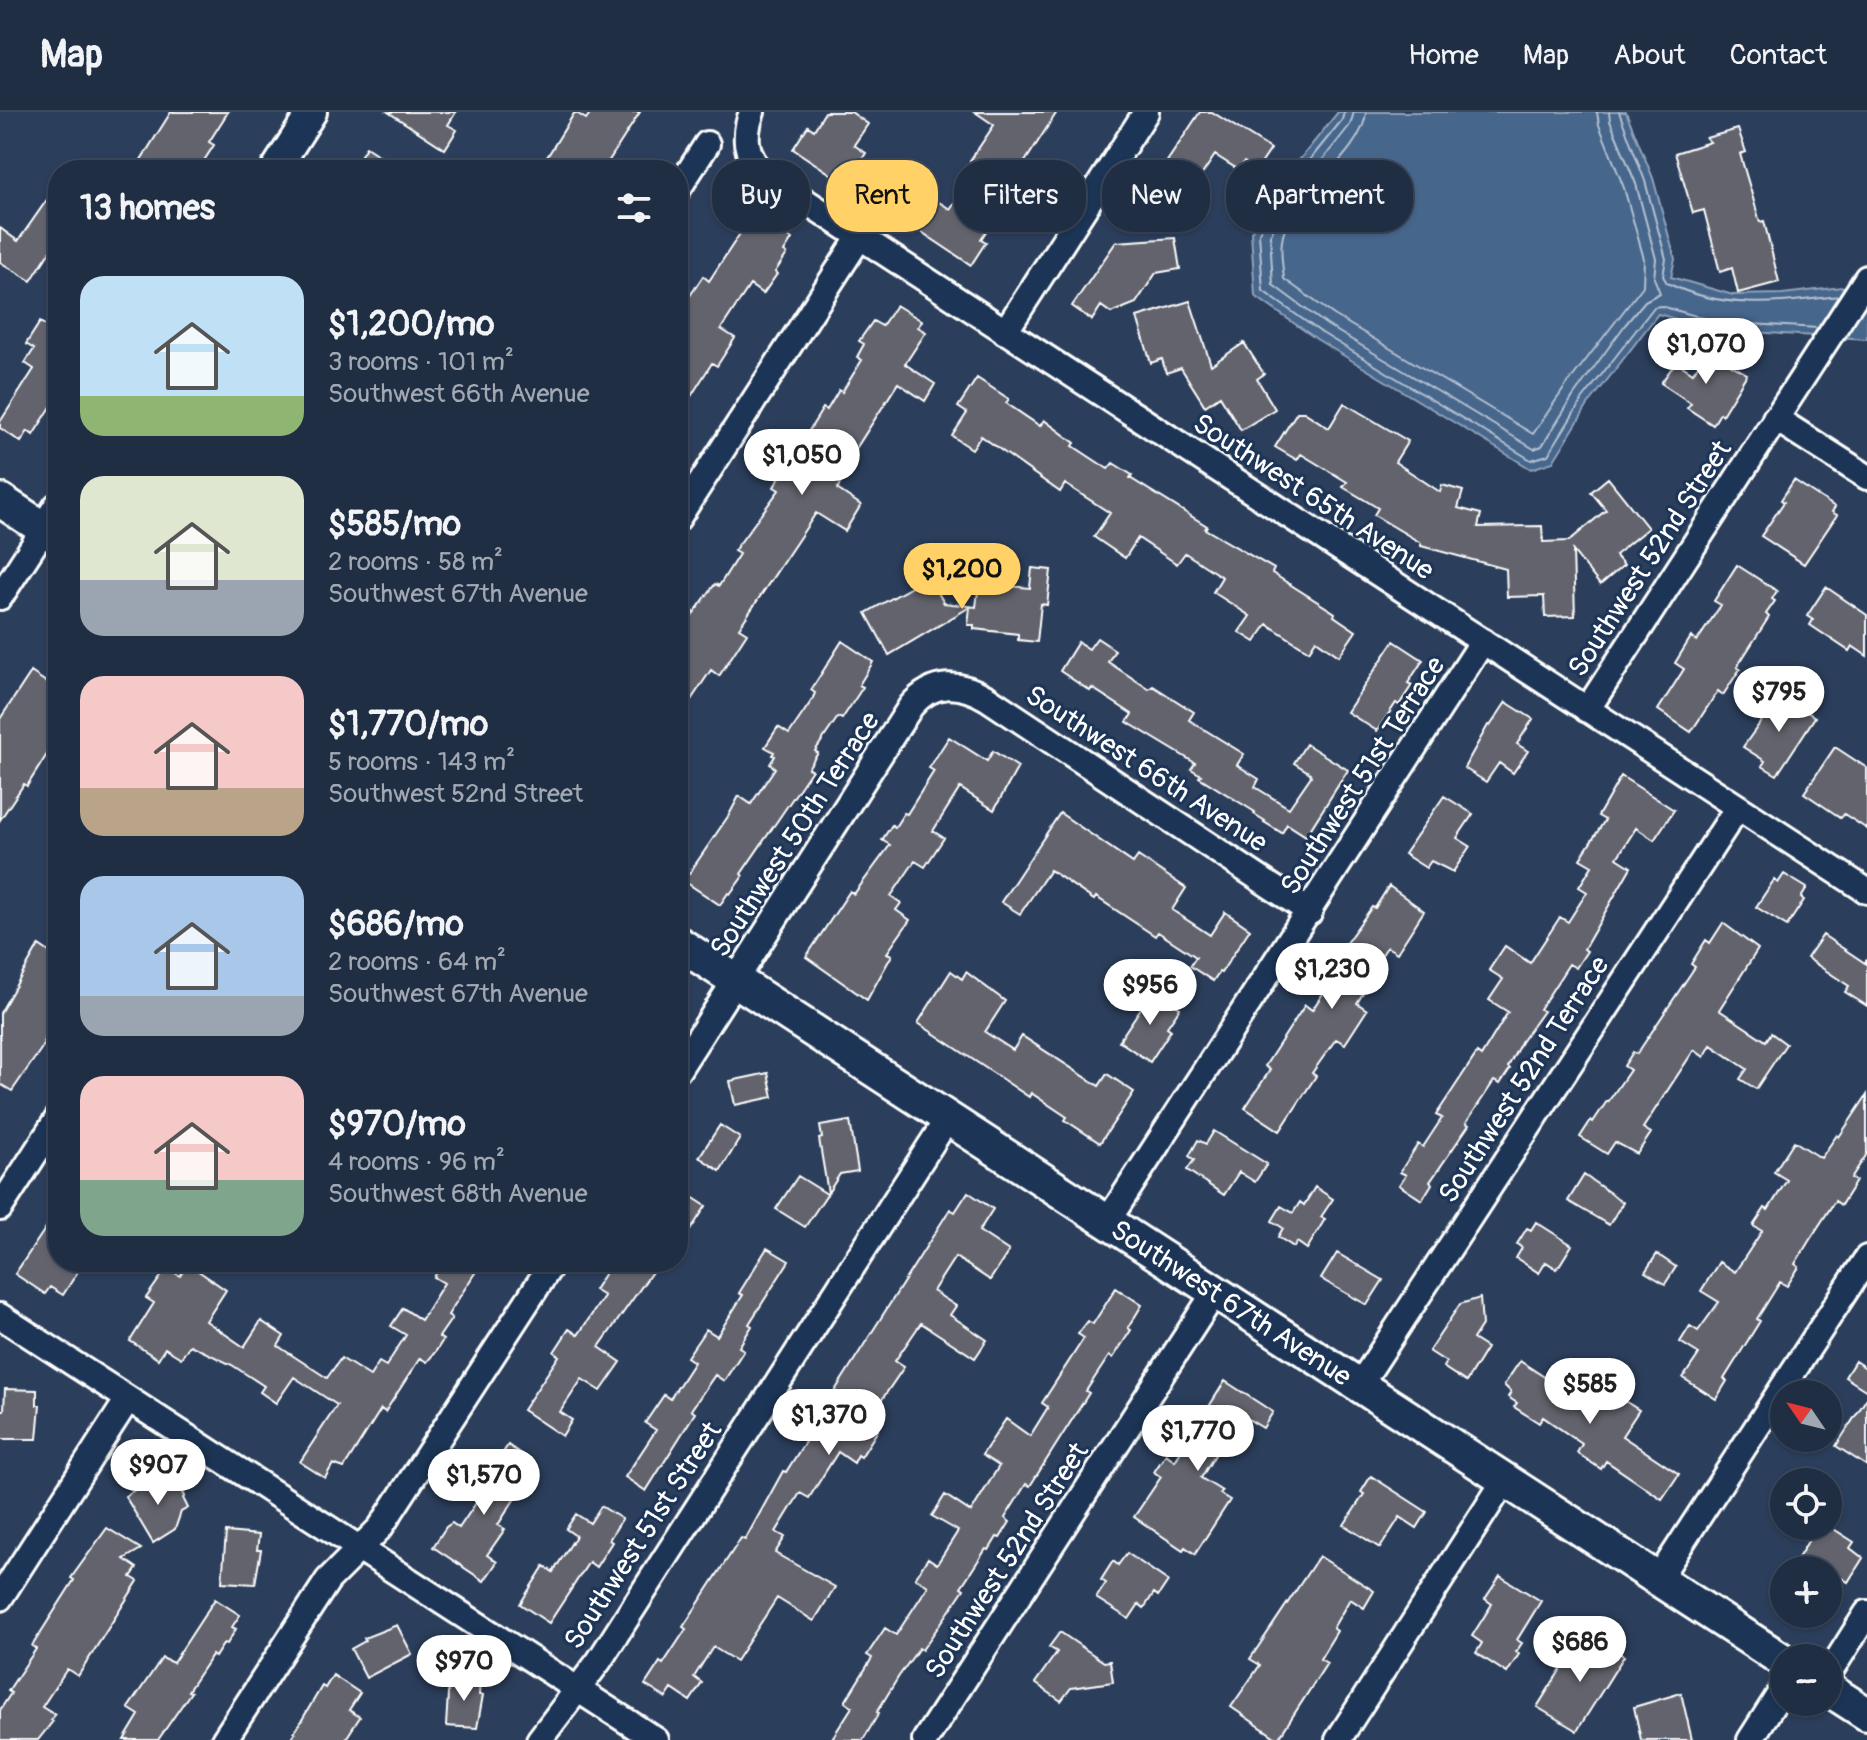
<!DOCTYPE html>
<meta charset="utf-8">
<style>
body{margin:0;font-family:Pangolin,sans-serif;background:#28364b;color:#f1f3f6;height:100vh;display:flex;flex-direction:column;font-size:30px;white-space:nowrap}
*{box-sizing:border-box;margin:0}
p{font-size:26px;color:#a2a8b2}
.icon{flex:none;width:44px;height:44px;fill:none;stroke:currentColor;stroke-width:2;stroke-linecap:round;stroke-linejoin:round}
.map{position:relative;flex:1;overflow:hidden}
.details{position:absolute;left:48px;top:48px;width:640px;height:1112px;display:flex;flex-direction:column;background:#202e44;border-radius:32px;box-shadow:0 2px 6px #0004,0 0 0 2px #3d4a5d}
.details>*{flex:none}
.top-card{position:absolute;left:712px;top:48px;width:760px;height:72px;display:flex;gap:16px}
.needle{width:52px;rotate:305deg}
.fabs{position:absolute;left:1770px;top:1268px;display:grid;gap:16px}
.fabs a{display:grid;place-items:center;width:72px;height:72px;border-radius:50%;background:#202e44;box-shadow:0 2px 6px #0004,0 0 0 2px #3d4a5d;font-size:40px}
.price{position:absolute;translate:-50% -68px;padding:0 18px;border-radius:28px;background:#fff;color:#222;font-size:26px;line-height:52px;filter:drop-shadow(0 2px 4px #0008)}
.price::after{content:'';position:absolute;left:50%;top:48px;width:24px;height:18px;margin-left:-12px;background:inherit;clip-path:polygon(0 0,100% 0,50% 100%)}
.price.current{background:#ffd166;color:#111}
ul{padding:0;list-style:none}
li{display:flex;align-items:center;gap:24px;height:200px;padding:0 32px}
li span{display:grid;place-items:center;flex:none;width:224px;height:160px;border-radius:24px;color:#555}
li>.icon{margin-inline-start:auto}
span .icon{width:96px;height:96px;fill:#fffc;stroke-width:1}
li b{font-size:34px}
h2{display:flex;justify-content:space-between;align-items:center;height:96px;padding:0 32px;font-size:34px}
.chip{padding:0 28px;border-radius:32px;background:#202e44;box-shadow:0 2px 6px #0004,0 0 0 2px #3d4a5d;font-size:28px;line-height:72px}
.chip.current{background:#ffd166;color:#111}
header{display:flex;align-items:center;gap:48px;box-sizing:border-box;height:112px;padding:0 40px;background:#202e44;border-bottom:2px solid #3d4a5d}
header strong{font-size:38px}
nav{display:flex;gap:44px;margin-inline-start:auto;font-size:28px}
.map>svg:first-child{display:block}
</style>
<header>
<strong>Map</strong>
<nav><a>Home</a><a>Map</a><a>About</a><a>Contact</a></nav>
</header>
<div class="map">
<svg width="1867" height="1628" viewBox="0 0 1867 1628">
<rect width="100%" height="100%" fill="#2b3e5b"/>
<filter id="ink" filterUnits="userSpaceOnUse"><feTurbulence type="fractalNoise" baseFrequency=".0125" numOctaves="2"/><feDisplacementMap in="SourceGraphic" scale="16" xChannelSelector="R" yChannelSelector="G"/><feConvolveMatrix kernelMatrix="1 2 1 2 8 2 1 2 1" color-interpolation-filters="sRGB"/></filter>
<g filter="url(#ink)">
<path fill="#47668c" stroke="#91a3ba" stroke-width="2" d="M1338 0H1626L1653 66 1675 147 1671 165 1733 183 1782 182 1867 172V227L1716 218 1658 202 1588 293 1553 350 1531 357 1318 228 1255 184 1251 120 1272 82Z"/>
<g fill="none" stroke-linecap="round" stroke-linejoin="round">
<path stroke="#b5c2d1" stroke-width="2" d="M1344 0 1342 8 1278 87 1259 121 1263 179 1322 221 1531 348 1548 343 1582 288 1654 195 1661 194 1717 210 1818 216
M1354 0 1350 13 1287 93 1270 123 1273 173 1327 213 1534 337 1542 334 1574 283 1625 213 1645 189 1660 181 1654 166 1656 147 1636 72 1610 9 1609 0
M1366 0C1364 42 1285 91 1282 129 1280 141 1283 155 1284 167L1334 203 1533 322 1565 275 1643 174 1644 147 1624 76 1599 13 1597 0
M1619 0 1645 69 1666 147 1663 164 1667 171C1724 199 1778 191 1839 184"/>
</g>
<path fill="#63646d" stroke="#fff" stroke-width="2" d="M171 0H228L209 30 214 33 198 58H151L139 51Z
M388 0H456L448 13 457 18 445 37Z
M575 0 586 7 591 0H640L603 58H539Z
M825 0H851L868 12 854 33 866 41 846 72 793 37 808 14 814 18Z
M975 0H1057L1021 56 1032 63 1017 86 1011 82 981 127 986 130 971 153 920 119 939 90 950 97 979 54 970 49 994 13Z
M1200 0H1212L1271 37 1257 58 1244 50 1239 58 1215 43 1201 64 1193 58 1188 66 1166 51Z
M1738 17 1746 40 1740 42 1760 110 1764 109 1779 170 1738 181 1732 156 1720 160 1704 98 1693 101 1675 41 1710 30 1706 26Z
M366 35 401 58H352Z
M58 72V127L31 169 0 150V116L18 129Z
M738 91 792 127 784 140 787 142 775 160 777 162 763 182 750 173 721 217 735 226 717 254 712 251 678 305V202L703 164 709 169 741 120 726 110Z
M1175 126 1180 157 1156 161 1136 191 1111 201 1101 194 1092 208 1072 194 1116 130Z
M1190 189 1211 253 1244 231 1264 262 1257 267 1275 297 1241 318 1220 284 1205 294 1181 256 1166 261 1162 247 1151 251 1137 205Z
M896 193 922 209 918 215 926 220 905 252 935 272 925 289 898 271 850 346 855 349 837 377 861 393 845 419 816 401 739 516 747 521 725 555 719 564 711 558 691 588 678 580V523L715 472 719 474 739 442 734 439 779 378 774 375 781 363 778 361 790 341 794 343 823 296 827 298 839 278 842 280 862 248 857 245 864 232 859 229 873 209 882 214Z
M40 210 58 221V284L33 323 28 319 21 330 0 316V310L34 257 25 251 34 237 26 232Z
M1707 239 1747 262 1722 303 1720 301 1713 313 1687 296 1691 291 1661 271 1676 250 1693 261Z
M977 266 1009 287 1006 291 1040 314 1044 308 1075 331 1073 334 1108 357 1113 351 1132 363 1130 366 1207 414 1205 417 1274 457 1272 461 1335 501 1334 504 1356 519 1339 544 1316 528 1309 539 1267 512 1255 530 1239 520 1250 504 1213 480 1222 465 1185 441 1177 452 1138 426 1125 446 1094 425 1110 401 1065 372 1060 380 981 324 972 337 952 324 967 301 958 295Z
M1344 291 1408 329 1395 350 1440 380 1442 373 1463 379 1458 396 1481 402 1478 415 1542 414 1543 430 1569 429 1606 398 1591 380 1608 366 1648 416 1615 443 1624 453 1600 473 1573 439 1575 504 1545 505 1544 484 1507 485 1506 457 1421 434V431L1374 403 1378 396 1343 375 1347 370 1301 342 1297 348 1275 335 1297 300H1304L1329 316Z
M1794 368 1835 395 1832 400 1837 403 1804 452 1761 424 1784 390 1781 388Z
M1737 453 1777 479 1772 487 1775 489 1766 502 1769 505 1737 555 1740 557 1723 583 1718 579 1691 620 1658 598 1684 557 1675 551 1691 525 1697 529 1721 493 1714 489Z
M1032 456 1051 458 1047 493 1041 492 1037 530 1018 528V522L974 517V513H968L970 495 889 543 866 501 929 465 944 491 976 495 979 471 1030 476Z
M1826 475 1867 503V544L1852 534 1849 539 1810 513 1813 508 1807 504Z
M1097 526 1115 538 1108 550 1149 577 1153 574 1194 600 1189 608 1244 642 1237 653 1259 667 1255 675 1289 696 1311 664 1310 661 1294 651 1306 632 1348 658 1306 724 1287 712 1282 721 1264 710 1265 709 1254 702 1255 700 1199 665 1201 663 1191 657 1195 651 1127 610 1132 602 1092 576 1090 579 1060 559 1078 530 1089 537Z
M842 529 873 550 859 573 863 575 842 607 838 605 815 639 818 641 808 656 812 658 741 762 743 764 730 782 728 781 720 793 684 769 729 703 739 684 751 692 775 656 770 652 775 644 772 643 774 640 765 635 778 615 789 622 812 588 815 581 811 578Z
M1394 529 1423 548 1408 571 1412 573 1399 593 1396 591 1377 619 1347 600Z
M31 560 58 578V625L27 674 24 672 0 708V607Z
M1780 583 1815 605 1777 663 1762 654 1765 649 1743 635Z
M1506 590 1533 607 1517 632 1528 639 1513 661 1499 651 1486 670 1464 656 1488 613 1490 614Z
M949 625 987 649 993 639 1018 655 994 698 960 676 933 719 944 726 925 755 915 749 891 784 901 791 896 798 910 808 887 841 892 843 867 888 806 845 850 779 854 782 890 733 882 728 892 713 895 715 904 701 907 702 934 659 929 656Z
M1835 635 1867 656V717L1844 702 1841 706 1804 681Z
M1621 664 1674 698 1654 728 1636 716 1617 746 1631 755 1584 837 1587 839 1576 856 1569 852 1540 897 1543 899 1521 930 1508 955 1510 957 1500 972 1494 969 1466 1011 1469 1013 1430 1070 1432 1072 1422 1088 1399 1073 1406 1063 1400 1060 1418 1032 1423 1035 1442 1006 1436 1003 1477 941 1481 944 1508 900 1489 888 1503 867 1489 858 1505 834 1530 851 1560 805 1568 810 1587 780 1579 775 1592 754 1580 747 1605 708 1598 704Z
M1444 684 1473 702 1457 726 1470 734 1453 760 1431 749 1426 756 1404 742Z
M1060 701 1133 751 1138 744 1186 776 1172 798 1210 823 1225 800 1250 817 1221 861 1219 860 1213 869 1190 854 1196 845 1158 820 1155 824 1096 785 1094 788 1050 758 1020 802 1001 790Z
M1784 762 1807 776 1801 786 1804 788 1787 814 1756 795 1774 768 1778 771Z
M1389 774 1424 799 1397 841 1387 835 1361 875 1365 878 1357 891 1367 898 1345 932 1336 927 1312 961 1316 964 1280 1019 1245 996 1270 958 1265 954 1293 911 1305 893 1312 898 1353 836 1346 831 1372 795 1375 796Z
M1723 811 1758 837 1719 898 1766 929 1771 921 1786 932 1756 977 1740 967 1747 957 1711 933 1704 945 1694 938 1643 1016 1651 1021 1637 1042 1615 1030 1607 1042 1580 1025 1591 1008 1593 1010 1607 989 1608 990 1630 958 1624 954 1633 940 1637 942 1695 855 1691 852 1706 828 1710 831Z
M1823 823 1865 851 1867 847V894L1845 880 1849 874 1807 846Z
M39 833 58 846V906L44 929 46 930 12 979 0 972V901Z
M951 859 962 867 966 860 1005 889 985 920 1013 938 1022 924 1099 974 1107 962 1134 980 1100 1031 1065 1008 1067 1005 1031 981 1029 985 918 911Z
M1155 880 1180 896 1167 915 1171 918 1150 950 1119 929 1143 893 1145 894Z
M768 961 773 985 735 993 730 969Z
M1867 983V1042L1851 1066 1856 1069 1841 1093 1835 1089 1809 1129 1795 1152 1799 1155 1787 1174 1780 1170 1757 1207 1760 1209 1724 1267 1727 1269 1716 1287 1683 1266 1699 1242 1680 1230 1690 1214 1698 1219 1719 1190 1701 1179 1719 1150 1735 1160 1762 1119 1753 1114 1765 1096 1768 1098 1787 1068 1774 1060 1794 1029 1821 1046 1837 1023 1839 1025Z
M850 1009 858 1059 840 1062 828 1081 819 1027 822 1026 820 1014Z
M720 1013 740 1026 720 1059 699 1045Z
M1214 1019 1267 1052 1255 1070 1239 1060 1224 1083 1187 1058 1194 1048 1189 1044 1198 1028 1206 1032Z
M1584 1063 1623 1090 1609 1113 1568 1089Z
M798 1064 827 1082 805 1115 776 1097Z
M1315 1075 1333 1087 1321 1105 1325 1107 1307 1137 1297 1130 1294 1135 1278 1125 1283 1116 1272 1109 1281 1094 1293 1101 1300 1090 1304 1093Z
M678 1076 706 1094 678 1137Z
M968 1080 993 1097 979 1119 1009 1139 990 1168 955 1145 933 1179 956 1194 950 1203 987 1228 975 1246 921 1211 895 1249 904 1255 866 1311 878 1318 861 1345 858 1343 854 1351 838 1340 809 1386 800 1381 776 1420 785 1425 775 1441 835 1475 814 1509 777 1486 736 1549 713 1535 694 1565 702 1571 690 1589 672 1577 666 1586 645 1573 660 1550 663 1552 686 1517 683 1515 741 1426 745 1428 783 1359 786 1360 810 1322 808 1321 950 1097 955 1100Z
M1536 1110 1572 1133 1557 1157 1546 1150 1539 1161 1516 1146 1522 1136 1517 1132 1527 1116 1531 1118Z
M47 1114 58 1121V1150H84L63 1183 50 1175 45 1182 15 1162Z
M767 1136 789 1149 749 1212 752 1214 739 1235 744 1238 724 1269 715 1263 691 1298 695 1301 646 1379 625 1365 656 1318 645 1311 664 1283 670 1287 694 1250 687 1245 706 1217 717 1224 743 1183 739 1181Z
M1337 1141 1383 1168 1367 1193 1321 1167Z
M1657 1142 1676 1155 1665 1172 1645 1160Z
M444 1150H482L448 1203 452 1206 439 1225 443 1228 436 1239 427 1250 420 1246 385 1300 381 1297 344 1356 333 1352 325 1366 300 1350 337 1293 294 1265 276 1291 260 1280 264 1274 232 1253 190 1233 181 1246 165 1236 158 1247 130 1229 154 1191 146 1186 167 1156 180 1164 188 1152 226 1178 206 1209 244 1235 261 1209 284 1224 278 1234 327 1266 341 1246 370 1264 379 1250 386 1254 406 1223 391 1214 403 1196 421 1208 444 1171 434 1165Z
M619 1150H659L599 1235 621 1250 601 1279 582 1267 560 1300 572 1308 562 1324 523 1298 559 1244 554 1240 569 1217 578 1223 604 1184 594 1178 610 1153 615 1156Z
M1116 1176 1142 1193 1128 1216 1131 1218 1113 1246 1109 1244 1086 1279 1089 1281 1030 1374 1026 1372 1005 1406 1010 1410 1000 1426 997 1425 989 1438 986 1437 961 1475 964 1477 948 1501 922 1538 919 1536 899 1564 877 1600 879 1601 863 1628H831L852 1595 845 1590 872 1546 867 1543 885 1516 896 1523 928 1474 915 1466 928 1446 937 1452 958 1419 932 1404 945 1383 971 1400 999 1354 982 1343 1006 1307 1030 1324 1048 1295 1042 1291 1084 1226 1078 1222 1088 1209 1093 1212Z
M1480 1186 1482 1213 1473 1227 1487 1236 1466 1270 1443 1255 1446 1250 1429 1239 1460 1192Z
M1520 1249 1575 1285 1584 1271 1616 1292 1620 1286 1639 1298 1622 1324 1679 1362 1662 1387 1606 1349 1601 1357 1577 1341 1582 1332 1543 1305 1539 1311 1514 1295 1517 1291 1508 1285 1511 1280 1504 1273Z
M1855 1249 1867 1257V1279L1845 1265Z
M1225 1269 1273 1300 1263 1316 1248 1307 1229 1338 1221 1333 1201 1366 1222 1379 1220 1382 1230 1388 1195 1442 1185 1435 1183 1438 1134 1405 1161 1365 1154 1360 1166 1342 1175 1349Z
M5 1277 37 1278V1293H40L37 1327H0V1298H4Z
M1867 1286V1354L1836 1334Z
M508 1333 528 1347 513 1369 520 1373 514 1381 517 1383 498 1413 505 1417 487 1443 497 1450 484 1469 433 1435 446 1415 452 1411 459 1416 482 1382 473 1376 490 1350 495 1353Z
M1371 1364 1427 1400 1417 1416 1400 1405 1380 1436 1344 1413 1364 1382 1361 1380Z
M156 1365 161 1373 174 1365 185 1384 183 1386 188 1396 181 1400 175 1417 153 1431 125 1384Z
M601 1394 622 1407 609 1428 612 1430 596 1455 589 1450 549 1511 520 1492 544 1454 553 1460 576 1424 566 1417 576 1402 590 1411Z
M1817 1414 1828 1421 1832 1416 1854 1430 1850 1436 1863 1446 1848 1470 1829 1458H1791Z
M107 1416 141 1437 124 1447 137 1456 131 1465 138 1469 78 1564 67 1557 42 1595 55 1603 51 1608 53 1609 38 1628H0V1598L11 1581 8 1579 36 1537 32 1534 74 1468 71 1466Z
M226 1420 259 1423 257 1438H261L255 1472 222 1470Z
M1127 1441 1168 1469 1158 1484 1154 1481 1144 1496 1139 1492 1129 1507 1096 1486 1106 1471 1101 1468 1113 1449 1118 1453Z
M1319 1444 1374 1479 1364 1496 1350 1487 1333 1516 1337 1519 1320 1547 1327 1551 1278 1627 1231 1595 1260 1553 1250 1547Z
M1500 1464 1541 1489 1517 1528 1522 1531 1516 1540 1519 1542 1507 1561 1476 1541 1482 1531 1472 1524 1492 1492 1485 1487Z
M215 1487 240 1503 232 1515 236 1517 227 1532 224 1531 215 1545 212 1543 188 1579 191 1580 158 1628H124L139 1603 128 1596 162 1546 173 1551Z
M397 1513 412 1542 366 1566 351 1537 365 1529 364 1526Z
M1060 1520 1104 1550 1110 1549 1113 1570 1071 1576 1061 1589 1035 1571 1057 1540 1049 1535Z
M1578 1530 1589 1537 1592 1532 1606 1541 1609 1535 1624 1544 1577 1619 1537 1595Z
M333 1563 360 1581 349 1598 360 1605 345 1628H290L322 1574 325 1576Z
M449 1565 480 1567 479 1583H483L477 1616 446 1614Z
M1681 1581 1692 1628H1641L1634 1595Z"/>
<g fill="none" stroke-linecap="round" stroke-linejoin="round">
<g stroke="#fff" stroke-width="30">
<path id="minor" d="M752 0C743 24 745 42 762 61L1867 779
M678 77 707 32
M1005 220 1146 0
M1775 306 1867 365
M678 406 859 126
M0 485 44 417
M1587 598 1867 166
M678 958 911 594C933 568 960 570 987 586L1310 800
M0 1096 58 1006
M1107 1110 1483 529
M0 1204 656 1628
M1359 1274 1738 695
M1658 1467 1867 1146
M0 1486 128 1287
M1828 1563 1867 1501
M224 1628 328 1468 380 1416 553 1150
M539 1628 599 1549 948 1006
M925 1628 1215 1180
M1338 1628 1505 1368
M1750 1628 1784 1575"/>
</g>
<g stroke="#fff" stroke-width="34">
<path id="tertiary" d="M275 58 312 0
M44 417 58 395"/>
</g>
<g stroke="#fff" stroke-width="38">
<g id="secondary">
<path d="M0 388 58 426"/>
<path id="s1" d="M678 831 1784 1549"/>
<path d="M1828 1577 1867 1602"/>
</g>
</g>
<use href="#minor" stroke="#1d3557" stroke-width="24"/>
<use href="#tertiary" stroke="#1d3557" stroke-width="28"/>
<use href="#secondary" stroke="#1d3557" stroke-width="32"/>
</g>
</g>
<g text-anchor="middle" stroke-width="6" stroke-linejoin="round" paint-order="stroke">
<g font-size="28" fill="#fff" stroke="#1d3557">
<text transform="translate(1314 384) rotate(33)" y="10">Southwest 65th Avenue</text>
<text transform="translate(1649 446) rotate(-57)" y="10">Southwest 52nd Street</text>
<text transform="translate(1147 656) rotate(33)" y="10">Southwest 66th Avenue</text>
<text transform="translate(1362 663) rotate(-57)" y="10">Southwest 51st Terrace</text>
<text transform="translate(794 722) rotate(-57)" y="10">Southwest 50th Terrace</text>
<text transform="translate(1523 967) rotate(-57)" y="10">Southwest 52nd Terrace</text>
<text dy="10" stroke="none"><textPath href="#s1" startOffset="660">Southwest 67th Avenue</textPath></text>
<text transform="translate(642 1423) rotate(-57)" y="10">Southwest 51st Street</text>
<text transform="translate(1006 1448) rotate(-57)" y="10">Southwest 52nd Street</text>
</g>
</g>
</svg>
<div class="fabs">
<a><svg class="needle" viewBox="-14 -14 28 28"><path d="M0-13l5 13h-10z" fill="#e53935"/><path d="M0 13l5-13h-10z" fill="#a2a8b2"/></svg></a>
<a><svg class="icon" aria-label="locate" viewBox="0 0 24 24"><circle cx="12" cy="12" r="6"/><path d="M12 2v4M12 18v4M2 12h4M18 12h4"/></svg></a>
<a>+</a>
<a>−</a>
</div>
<b class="price" style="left:1706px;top:274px">$1,070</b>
<b class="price" style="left:802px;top:385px">$1,050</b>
<b class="price current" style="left:962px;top:499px">$1,200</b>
<b class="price" style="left:1779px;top:622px">$795</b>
<b class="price" style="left:1332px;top:899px">$1,230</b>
<b class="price" style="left:1150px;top:915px">$956</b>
<b class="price" style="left:1590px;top:1314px">$585</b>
<b class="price" style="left:829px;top:1345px">$1,370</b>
<b class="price" style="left:1198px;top:1361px">$1,770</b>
<b class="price" style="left:158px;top:1395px">$907</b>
<b class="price" style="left:484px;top:1405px">$1,570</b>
<b class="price" style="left:1580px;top:1572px">$686</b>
<b class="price" style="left:464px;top:1591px">$970</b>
<div class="top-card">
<a class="chip">Buy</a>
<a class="chip current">Rent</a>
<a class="chip">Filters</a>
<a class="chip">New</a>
<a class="chip">Apartment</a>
</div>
<section class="details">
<h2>13 homes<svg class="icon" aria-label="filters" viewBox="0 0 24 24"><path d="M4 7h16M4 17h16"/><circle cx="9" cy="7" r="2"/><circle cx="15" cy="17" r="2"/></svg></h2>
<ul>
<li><span style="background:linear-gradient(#bfe0f5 75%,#8fb573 0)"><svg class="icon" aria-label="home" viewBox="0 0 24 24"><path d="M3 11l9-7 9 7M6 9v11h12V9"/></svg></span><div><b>$1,200/mo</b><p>3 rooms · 101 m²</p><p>Southwest 66th Avenue</p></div></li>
<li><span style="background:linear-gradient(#dfe7d0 65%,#9aa5b1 0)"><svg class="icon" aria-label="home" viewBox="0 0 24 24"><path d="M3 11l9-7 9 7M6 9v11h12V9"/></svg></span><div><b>$585/mo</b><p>2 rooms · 58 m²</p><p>Southwest 67th Avenue</p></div></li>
<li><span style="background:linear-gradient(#f6c9c9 70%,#b9a48a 0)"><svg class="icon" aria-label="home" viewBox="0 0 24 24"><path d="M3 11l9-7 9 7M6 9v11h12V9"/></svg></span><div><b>$1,770/mo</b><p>5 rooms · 143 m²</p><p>Southwest 52nd Street</p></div></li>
<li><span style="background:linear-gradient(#a9c7e8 75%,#9aa5b1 0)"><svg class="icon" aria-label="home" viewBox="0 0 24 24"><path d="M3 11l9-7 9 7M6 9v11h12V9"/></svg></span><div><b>$686/mo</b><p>2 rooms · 64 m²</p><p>Southwest 67th Avenue</p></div></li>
<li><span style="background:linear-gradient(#f6c9c9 65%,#7fa58c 0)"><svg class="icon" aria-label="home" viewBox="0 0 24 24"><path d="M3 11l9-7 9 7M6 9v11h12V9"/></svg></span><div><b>$970/mo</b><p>4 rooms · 96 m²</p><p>Southwest 68th Avenue</p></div></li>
</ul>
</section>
</div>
